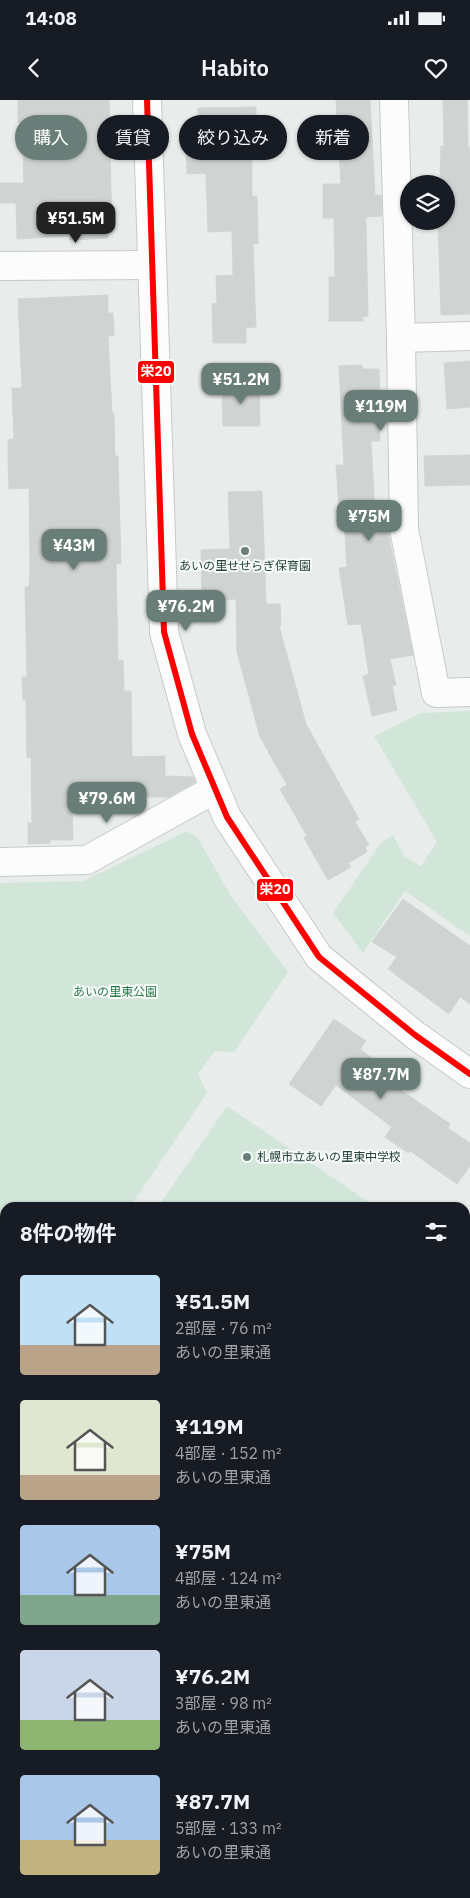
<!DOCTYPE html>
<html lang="ja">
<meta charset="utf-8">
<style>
body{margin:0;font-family:"IBM Plex Sans","Noto Sans JP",sans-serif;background:#242831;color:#f1f3f6;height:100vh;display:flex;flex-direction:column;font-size:19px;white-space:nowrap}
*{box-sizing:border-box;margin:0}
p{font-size:16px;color:#9ea1a6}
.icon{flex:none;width:28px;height:28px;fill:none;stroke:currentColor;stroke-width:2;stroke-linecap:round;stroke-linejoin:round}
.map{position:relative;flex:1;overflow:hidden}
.details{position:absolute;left:0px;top:1102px;width:470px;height:696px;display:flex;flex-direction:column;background:#171b24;border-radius:15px 15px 0 0;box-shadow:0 1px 4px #0004}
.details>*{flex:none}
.guide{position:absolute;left:15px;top:15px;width:440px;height:45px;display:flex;gap:10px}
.fabs{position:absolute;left:400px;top:75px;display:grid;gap:10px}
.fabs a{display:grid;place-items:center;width:55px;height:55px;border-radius:50%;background:#171b24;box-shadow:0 1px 4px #0004;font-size:25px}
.price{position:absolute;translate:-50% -42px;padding:0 11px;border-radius:10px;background:#697e78;color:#fff;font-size:16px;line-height:32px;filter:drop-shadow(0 1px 2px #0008)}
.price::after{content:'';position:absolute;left:50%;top:30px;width:15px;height:11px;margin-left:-8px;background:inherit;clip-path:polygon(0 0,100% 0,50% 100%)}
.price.on{background:#222;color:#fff}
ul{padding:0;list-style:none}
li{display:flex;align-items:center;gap:15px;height:125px;padding:0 20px}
li span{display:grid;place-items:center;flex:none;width:140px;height:100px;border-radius:5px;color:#555}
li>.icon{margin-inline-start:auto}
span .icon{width:60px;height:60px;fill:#fffc;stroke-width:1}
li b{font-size:21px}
h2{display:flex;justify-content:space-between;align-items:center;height:60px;padding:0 20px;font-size:21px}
.tag{padding:0 18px;border-radius:22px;background:#171b24;box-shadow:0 1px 4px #0004;font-size:18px;line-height:45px}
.tag.on{background:#697e78;color:#fff}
.status{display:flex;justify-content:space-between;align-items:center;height:35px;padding:0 25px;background:#171b24;direction:ltr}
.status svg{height:14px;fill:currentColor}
header{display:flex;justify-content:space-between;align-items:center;height:65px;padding:0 20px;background:#171b24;font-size:22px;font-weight:600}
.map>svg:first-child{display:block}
</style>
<div class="status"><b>14:08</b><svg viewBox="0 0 49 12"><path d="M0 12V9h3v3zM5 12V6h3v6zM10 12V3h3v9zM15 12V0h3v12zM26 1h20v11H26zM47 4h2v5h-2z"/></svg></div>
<header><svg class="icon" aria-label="back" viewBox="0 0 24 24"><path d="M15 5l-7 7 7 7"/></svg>Habito<svg class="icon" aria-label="heart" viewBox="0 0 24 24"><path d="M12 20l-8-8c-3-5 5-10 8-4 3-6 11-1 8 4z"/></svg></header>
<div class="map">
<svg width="470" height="1798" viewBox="0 0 470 1798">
<rect width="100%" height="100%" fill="#e8edeb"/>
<path fill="#d6dedb" d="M465 1168 470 1171V1776L465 1772Z
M5 1336V1461L0 1458V1343Z"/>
<path fill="#d1e6d8" d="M470 611V836L405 791 363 853 333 813 381 743 393 735 404 756 421 766 437 742 374 636 421 613Z
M187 731 197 737 231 796 288 872 234 952 215 951 198 974 207 993 130 1107 5 1108V1295L0 1303V783L83 781Z
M227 1006 376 1107H158Z
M5 1349V1433L0 1430V1356Z
M465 1395 470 1398V1544L465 1551Z"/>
<path fill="#cfd4d2" stroke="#d1d6d4" d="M18 0H109L112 133H108V138L70 140 69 136 17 139 16 103H0V83H24L22 22 18 23Z
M336 0H370L375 95H381L382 116 366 117 368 216 363 217V221H329V177H335L334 118H323V84H341Z
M443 0H467L468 47H470V214L441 215 438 121H446V84H440L441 46H444Z
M256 7V43H252V96H257L258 144H253L256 227 246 228V243H213L212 204 217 203 216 176 233 175 232 131 208 132 206 73 187 74 186 52H198V8Z
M108 195V213H113L114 236H108L112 313H114L115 356H118L121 464H116L118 561 123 560 124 591H131L132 657 165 656V676L193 677 195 682 169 697H140V707L72 704 73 740H50V743L28 744V723H32L31 657 27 658 26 600H23L22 577H27L25 487H29L30 474 29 388 9 389 8 357V340L14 339 12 288H22L18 199Z
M470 261V307L447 309 444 263Z
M362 265V269H379L380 300H377L380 341H371L375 411H387L388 433 413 555 390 559 396 585 392 586 397 610 372 616 363 576 369 574 361 524 348 525 339 468 347 467 343 406H339L336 365H344L339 266Z
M259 283 260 326H223L222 284Z
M470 355V385L425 386 424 356Z
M262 391 266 504H280L281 526H279L306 624 359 719 355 722 369 745 365 747 367 752 348 763 351 767 328 780 304 738 307 736 280 689 287 685 260 637 237 552 236 499 202 500 201 450 230 449 228 392Z
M403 799 470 846V904L460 897 449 914 388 869 397 857 372 842Z
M334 919 366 941 360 949 406 984 401 990 450 1024 448 1028 470 1043V1066L457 1084 410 1051 408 1053 385 1037 392 1027 336 985 321 1006 289 984Z"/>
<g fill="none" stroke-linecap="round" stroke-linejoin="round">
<g stroke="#c5cac8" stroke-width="30">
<path id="minor" d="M394 0 401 238 404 429 436 593 470 592
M0 166 152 165
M401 238 470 236
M0 762 87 760 215 689"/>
</g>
<g stroke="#c5cac8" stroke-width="30">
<path id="tertiary" d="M147 0 164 532 192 634 227 717 319 857 415 935 470 974"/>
</g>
<use href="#minor" stroke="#fcfcfc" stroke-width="28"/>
<use href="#tertiary" stroke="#fcfcfc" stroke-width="28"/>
<g stroke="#f7fbf9" stroke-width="10">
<path id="bus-1" d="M147 0 164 532 192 634 227 717 319 857 415 935 470 974"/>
</g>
<use href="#bus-1" stroke="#f00" stroke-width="6"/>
</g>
<g fill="#697e78" stroke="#f7fbf9" stroke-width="2">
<circle cx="245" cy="451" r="5"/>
<circle cx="247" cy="1057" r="5"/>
</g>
<g text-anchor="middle" stroke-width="4" stroke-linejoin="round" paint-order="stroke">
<g font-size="12" fill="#24423a" stroke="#f7fbf9">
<text x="245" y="470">あいの里せせらぎ保育園</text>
<text x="257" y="1061" text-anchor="start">札幌市立あいの里東中学校</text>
</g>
<g font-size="12" fill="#2d7a4b" stroke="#f7fbf9">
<text x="115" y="896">あいの里東公園</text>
</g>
</g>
<g stroke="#f7fbf9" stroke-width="2">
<rect x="137" y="260" width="38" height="24" rx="5" fill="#f00"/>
<rect x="256" y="778" width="38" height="24" rx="5" fill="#f00"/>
</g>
<g font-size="14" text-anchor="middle" font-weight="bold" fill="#fff">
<text x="156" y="276">栄20</text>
<text x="275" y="794">栄20</text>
</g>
</svg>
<div class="fabs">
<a><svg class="icon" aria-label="layers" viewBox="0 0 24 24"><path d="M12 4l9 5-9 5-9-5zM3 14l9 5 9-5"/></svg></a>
</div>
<b class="price on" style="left:76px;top:144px">¥51.5M</b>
<b class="price" style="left:241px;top:305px">¥51.2M</b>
<b class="price" style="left:381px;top:332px">¥119M</b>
<b class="price" style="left:369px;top:442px">¥75M</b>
<b class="price" style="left:74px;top:471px">¥43M</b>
<b class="price" style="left:186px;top:532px">¥76.2M</b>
<b class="price" style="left:107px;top:724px">¥79.6M</b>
<b class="price" style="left:381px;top:1000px">¥87.7M</b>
<div class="guide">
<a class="tag on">購入</a>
<a class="tag">賃貸</a>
<a class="tag">絞り込み</a>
<a class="tag">新着</a>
</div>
<section class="details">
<h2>8件の物件<svg class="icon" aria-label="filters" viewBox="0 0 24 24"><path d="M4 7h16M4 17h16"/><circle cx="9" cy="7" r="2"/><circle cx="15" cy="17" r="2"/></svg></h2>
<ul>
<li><span style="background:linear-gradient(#bfe0f5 70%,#b9a48a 0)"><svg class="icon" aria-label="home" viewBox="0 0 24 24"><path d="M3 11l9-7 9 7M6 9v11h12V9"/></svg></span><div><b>¥51.5M</b><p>2部屋 · 76 m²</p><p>あいの里東通</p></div></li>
<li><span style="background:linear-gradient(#dfe7d0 75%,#b9a48a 0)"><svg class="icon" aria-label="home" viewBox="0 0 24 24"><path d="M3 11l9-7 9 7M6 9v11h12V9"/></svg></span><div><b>¥119M</b><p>4部屋 · 152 m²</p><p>あいの里東通</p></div></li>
<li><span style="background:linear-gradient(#a9c7e8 70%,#7fa58c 0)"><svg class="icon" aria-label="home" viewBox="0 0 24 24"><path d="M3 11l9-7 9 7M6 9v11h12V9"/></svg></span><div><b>¥75M</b><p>4部屋 · 124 m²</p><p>あいの里東通</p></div></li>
<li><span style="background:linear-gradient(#c9d6e8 70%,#8fb573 0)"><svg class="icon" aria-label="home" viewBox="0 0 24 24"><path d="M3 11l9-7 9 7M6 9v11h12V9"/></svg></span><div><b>¥76.2M</b><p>3部屋 · 98 m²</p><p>あいの里東通</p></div></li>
<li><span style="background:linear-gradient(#a9c7e8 65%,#c2b280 0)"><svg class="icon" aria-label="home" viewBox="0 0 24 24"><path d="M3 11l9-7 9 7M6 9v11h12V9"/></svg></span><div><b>¥87.7M</b><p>5部屋 · 133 m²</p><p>あいの里東通</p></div></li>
</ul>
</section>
</div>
